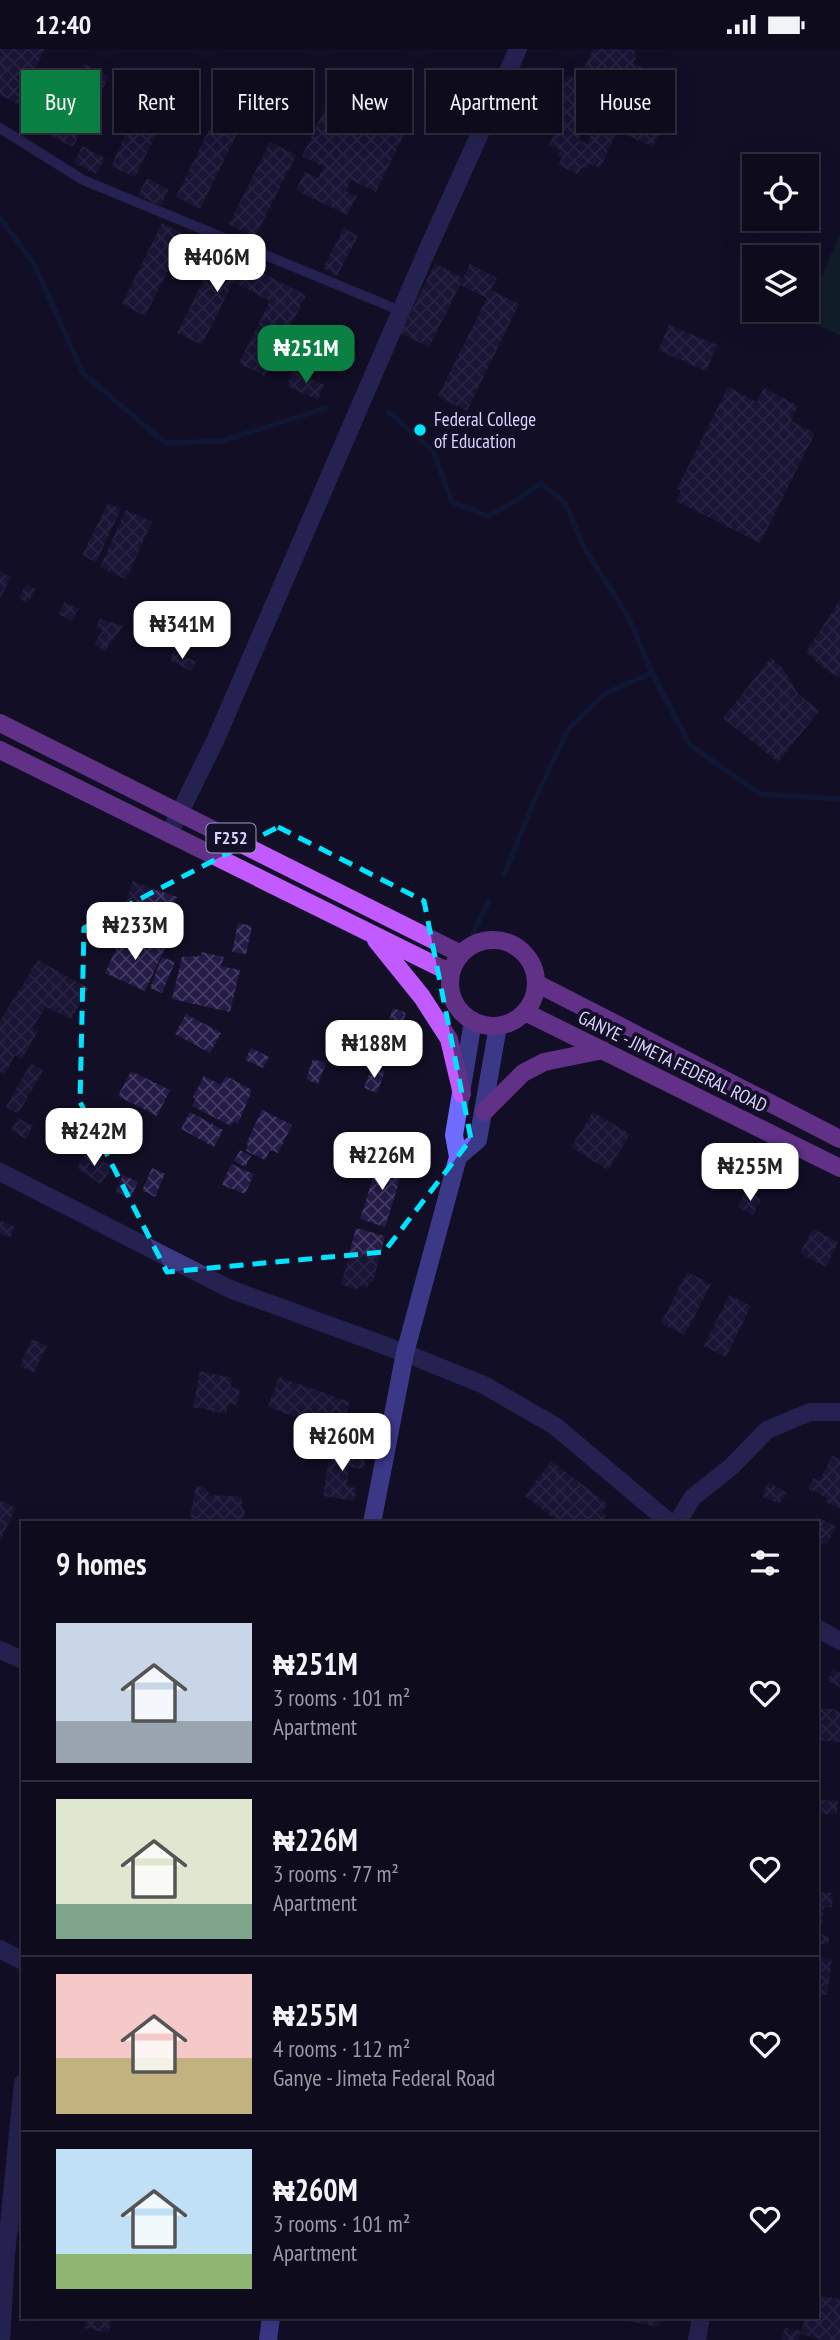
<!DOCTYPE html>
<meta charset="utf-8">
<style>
body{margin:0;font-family:"PT Sans Narrow",sans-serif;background:#171425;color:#f1f3f6;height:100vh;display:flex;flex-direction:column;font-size:26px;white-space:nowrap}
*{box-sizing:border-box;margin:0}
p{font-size:23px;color:#9b9ba3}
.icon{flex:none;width:38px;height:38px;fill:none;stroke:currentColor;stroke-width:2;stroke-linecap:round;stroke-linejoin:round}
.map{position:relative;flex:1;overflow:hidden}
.details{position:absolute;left:21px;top:1472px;width:798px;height:798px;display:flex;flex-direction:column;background:#0e0b1c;border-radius:0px;box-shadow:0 7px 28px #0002,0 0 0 2px #2e2b3b}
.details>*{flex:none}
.hud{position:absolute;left:21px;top:21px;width:798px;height:63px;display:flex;gap:14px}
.fabs{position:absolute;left:742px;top:105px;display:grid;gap:14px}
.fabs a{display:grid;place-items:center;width:77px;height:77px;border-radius:0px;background:#0e0b1c;box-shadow:0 7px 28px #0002,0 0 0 2px #2e2b3b;font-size:35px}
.price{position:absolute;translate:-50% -60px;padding:0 16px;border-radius:14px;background:#fff;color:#222;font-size:23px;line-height:46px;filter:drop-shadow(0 2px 4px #0008)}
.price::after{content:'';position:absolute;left:50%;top:42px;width:21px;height:16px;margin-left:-10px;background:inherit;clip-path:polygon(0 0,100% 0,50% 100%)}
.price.on{background:#0b8043;color:#fff}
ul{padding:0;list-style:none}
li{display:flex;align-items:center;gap:21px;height:175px;padding:0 35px}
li+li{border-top:2px solid #2e2b3b}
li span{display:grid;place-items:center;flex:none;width:196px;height:140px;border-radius:0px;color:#555}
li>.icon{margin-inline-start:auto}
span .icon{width:84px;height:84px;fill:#fffc;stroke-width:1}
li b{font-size:30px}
h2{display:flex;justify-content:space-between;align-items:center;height:84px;padding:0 35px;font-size:30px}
.pill{padding:0 24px;border-radius:0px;background:#0e0b1c;box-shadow:0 7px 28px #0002,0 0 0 2px #2e2b3b;font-size:24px;line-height:63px}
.pill.on{background:#0b8043;color:#fff}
.status{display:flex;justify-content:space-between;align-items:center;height:49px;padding:0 35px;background:#0e0b1c;direction:ltr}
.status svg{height:19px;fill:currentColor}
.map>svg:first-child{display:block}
</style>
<div class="status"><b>12:40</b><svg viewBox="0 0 49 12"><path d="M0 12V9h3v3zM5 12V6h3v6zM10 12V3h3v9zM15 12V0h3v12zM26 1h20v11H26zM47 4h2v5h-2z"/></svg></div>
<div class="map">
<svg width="840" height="2291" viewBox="0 0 840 2291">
<defs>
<pattern id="building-cross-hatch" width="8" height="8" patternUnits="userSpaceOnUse" patternTransform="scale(1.75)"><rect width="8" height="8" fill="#241b47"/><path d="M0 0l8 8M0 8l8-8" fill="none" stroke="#433b63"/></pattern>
</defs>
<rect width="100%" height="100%" fill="#130f26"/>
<path fill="#12302f" d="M840 185V286L803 270Z"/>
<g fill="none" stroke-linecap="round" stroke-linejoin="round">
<path stroke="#0c2248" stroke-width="5" d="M0 169 34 215 83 324 165 394 222 392 326 359
M389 363 433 402 452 453 488 467 514 453 541 434 565 454 585 500 628 567 652 624 690 696 760 745 840 750
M504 826 535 750 569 679 606 644 652 624
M473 884 489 852"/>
</g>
<path fill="url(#building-cross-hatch)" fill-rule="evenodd" d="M0 0H45L18 55 0 46Z
M593 0 636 1 633 7 636 9 634 14 645 20 628 59 664 75 653 98 617 82 600 119 590 115 587 120 582 118 578 125 558 116 562 109 557 107 560 101 549 96 565 61 554 56 568 26 579 31ZM609 22 618 26 607 51 598 47ZM589 66 598 70 587 95 578 91Z
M84 15 109 27 73 98 49 86Z
M372 22 404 38 392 64 410 73 376 143 351 131 346 142 357 147 347 166 296 141 305 123 318 129 324 118 302 107 337 34 360 46Z
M146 45 170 57 135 128 111 117Z
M216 67 240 79 200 160 176 148Z
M270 93 296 106 255 188 229 175Z
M82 97 105 109 96 125 74 114Z
M147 129 169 141 160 157 138 146Z
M162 174 306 246 265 327 239 314 270 252 233 233 202 296 177 284 208 222 176 205 145 267 122 255Z
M344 179 358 187 337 227 323 219Z
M435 215 463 229 470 215 497 229 491 241 519 255 467 362 438 347 487 249 460 236 429 298 400 284Z
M669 276 717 296 706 322 658 301Z
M293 322 324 336 318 351 287 337Z
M728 338 757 353 764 339 798 357 791 372 815 384 760 494 676 452 681 441 677 440Z
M108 454 121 460 96 513 82 506Z
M126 461 152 473 126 530 100 518Z
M0 522 11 529 0 549Z
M26 535 36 540 27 554 19 549Z
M840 551V628L827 622 806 603Z
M64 553 79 560 71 572 59 565Z
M100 570 123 577 105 602 94 595 102 582 96 579Z
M173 601 196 613 190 622 170 611Z
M771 609 783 619 798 645 819 662 778 713 723 669Z
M133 832 177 848 167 874 124 857Z
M118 860 131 864 125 885 112 881Z
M238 874 252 877 246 905 232 903Z
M135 886 165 899 145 942 105 924 121 889 131 893Z
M202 903 224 908 221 917 240 921 230 963 172 950 182 908 201 907Z
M162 908 175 913 162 944 150 939Z
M38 911 88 939 71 970 46 958 32 979 38 982 22 1010 15 1006 5 1025 0 1023V972Z
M393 959 406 964 398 987 385 983Z
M186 965 221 984 210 1004 175 985Z
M339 989 360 997 355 1011 334 1003Z
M251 999 269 1008 263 1019 245 1011Z
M313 1010 326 1014 318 1035 306 1030Z
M31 1014 43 1022 18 1065 6 1058Z
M372 1017 385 1022 377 1044 364 1039Z
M131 1022 170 1041 157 1067 118 1047Z
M204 1027 221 1036 226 1027 252 1041 238 1075 233 1072 231 1077 192 1057 196 1050 193 1048Z
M262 1061 292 1076 278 1104 270 1101 265 1111 246 1102 248 1096 246 1095Z
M190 1063 223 1081 214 1098 181 1080Z
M593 1063 630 1085 608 1121 571 1098Z
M18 1069 33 1077 26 1090 11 1081Z
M240 1101 251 1107 245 1118 234 1112Z
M714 1101 723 1106 714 1124 704 1119Z
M87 1103 112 1118 101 1135 77 1119Z
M379 1109 404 1117 385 1178 360 1170Z
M231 1115 254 1125 245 1145 222 1136Z
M152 1119 165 1125 155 1148 142 1141Z
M123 1126 138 1133 130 1150 115 1143Z
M746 1142 761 1150 753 1166 738 1158Z
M0 1171 15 1178 10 1189 0 1184Z
M356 1179 385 1187 373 1233H369L368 1239 359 1237 357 1240 341 1236Z
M813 1180 838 1193 826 1218 800 1204Z
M687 1223 711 1235 685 1286 661 1274Z
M729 1246 751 1257 726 1308 704 1297Z
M32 1290 47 1297 34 1324 20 1317Z
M200 1322 232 1329 231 1338 240 1340 237 1356 228 1355 226 1365 193 1358Z
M279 1328 350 1353 339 1384 268 1358Z
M331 1398 366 1403 364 1420 349 1418 347 1435 356 1440 354 1452 323 1447Z
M832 1407 840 1410V1459L825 1453 827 1449 809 1440 813 1429 820 1431Z
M551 1412 608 1455 602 1463 606 1466 601 1474H560L525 1447Z
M768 1433 787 1444 779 1455 762 1447Z
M196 1437 205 1439 210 1446 242 1448V1459L245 1462 243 1474H189Z
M0 1451 16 1459 0 1491Z
M816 1467 836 1478 827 1495 821 1494 817 1501V1474H812Z
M833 1620 840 1624V1638L827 1632Z
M817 1659 833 1660 840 1663V1693L817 1691Z
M817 1751 838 1752 837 1766 817 1764Z
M817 1843 833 1844 832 1858 824 1859 820 1885 829 1889 828 1896 817 1894Z
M817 1908 832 1910 827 1946 817 1945Z
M23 2154V2186L11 2181Z
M817 2246 840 2250V2291H823L801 2285 805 2268H817Z
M86 2268H112L109 2284 84 2279Z
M608 2268H662L659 2278Z
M785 2279 801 2282 798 2291H781Z"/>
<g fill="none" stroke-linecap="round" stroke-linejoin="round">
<path stroke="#3d3a85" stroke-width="10" d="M0 79 83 131 401 262"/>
<path stroke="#3d3a85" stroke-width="18" d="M169 785 215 692 426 204 518 0
M0 1123 230 1240 405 1304 484 1336 555 1377 670 1474
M677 1474 693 1448 731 1418 767 1381 810 1363H840
M817 1579 840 1592
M0 1601 23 1611
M0 1900 23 1912
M1 2291 6 2206 23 2034
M697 2291 701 2268"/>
<path stroke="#6f6bff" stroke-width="18" d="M458 1108 478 1091 498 977
M372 1474 405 1304 458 1108 454 1086 473 972
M268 2291 271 2268"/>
<path stroke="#c25bff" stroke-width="18" d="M0 674 461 905
M0 701 451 924
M450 934a43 43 0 1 1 86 0a43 43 0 1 1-86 0Z
M376 891 422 948 449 990 462 1045
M536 934 840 1090
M525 963 840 1119
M484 1063 523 1024 544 1013 603 1001"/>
</g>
<path d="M0 0H840V2291H0ZM278 778 424 852 471 1090 384 1203 167 1223 80 1053 84 879Z" fill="#130f26" fill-opacity=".55" fill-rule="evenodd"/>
<path fill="none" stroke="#00e5ff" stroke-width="5" stroke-dasharray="14 9" stroke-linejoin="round" d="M278 778 424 852 471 1090 384 1203 167 1223 80 1053 84 879Z"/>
<circle fill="#00e5ff" stroke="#130f26" stroke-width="2.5" cx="420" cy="381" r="7"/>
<g text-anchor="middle" stroke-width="7" stroke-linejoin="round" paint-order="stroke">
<rect fill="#130f26" stroke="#9e99be" stroke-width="2" x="206.5" y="774.5" width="49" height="29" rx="5"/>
<g font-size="18" font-weight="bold" fill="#d9d4ff">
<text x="231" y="795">F252</text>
</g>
<g font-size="19" fill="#d9d4ff" stroke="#130f26" text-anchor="start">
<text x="434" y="377">Federal College<tspan x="434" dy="22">of Education</tspan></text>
</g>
<g font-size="19" fill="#d9d4ff" stroke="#130f26">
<text transform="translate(673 1012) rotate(26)" y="7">GANYE - JIMETA FEDERAL ROAD</text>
</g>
</g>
</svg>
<div class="fabs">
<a><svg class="icon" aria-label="locate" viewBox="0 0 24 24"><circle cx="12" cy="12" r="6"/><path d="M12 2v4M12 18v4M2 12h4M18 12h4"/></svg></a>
<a><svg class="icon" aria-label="layers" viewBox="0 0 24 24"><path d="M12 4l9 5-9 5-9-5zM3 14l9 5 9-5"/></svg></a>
</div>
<b class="price" style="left:217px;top:245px">₦406M</b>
<b class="price on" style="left:306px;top:336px">₦251M</b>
<b class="price" style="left:182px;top:612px">₦341M</b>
<b class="price" style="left:135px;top:913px">₦233M</b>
<b class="price" style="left:374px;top:1031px">₦188M</b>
<b class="price" style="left:94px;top:1119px">₦242M</b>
<b class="price" style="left:382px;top:1143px">₦226M</b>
<b class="price" style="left:750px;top:1154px">₦255M</b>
<b class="price" style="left:342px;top:1424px">₦260M</b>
<div class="hud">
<a class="pill on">Buy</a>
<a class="pill">Rent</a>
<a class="pill">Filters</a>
<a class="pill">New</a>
<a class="pill">Apartment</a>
<a class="pill">House</a>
</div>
<section class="details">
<h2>9 homes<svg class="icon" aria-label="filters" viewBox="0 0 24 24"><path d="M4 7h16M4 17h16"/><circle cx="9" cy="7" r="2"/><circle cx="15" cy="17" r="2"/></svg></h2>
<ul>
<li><span style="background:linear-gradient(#c9d6e8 70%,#9aa5b1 0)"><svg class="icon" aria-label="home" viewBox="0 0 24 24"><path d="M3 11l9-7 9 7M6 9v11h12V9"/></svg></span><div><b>₦251M</b><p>3 rooms · 101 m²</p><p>Apartment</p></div><svg class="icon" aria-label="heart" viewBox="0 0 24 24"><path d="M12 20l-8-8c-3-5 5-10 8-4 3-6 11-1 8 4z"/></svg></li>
<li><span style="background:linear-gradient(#dfe7d0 75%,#7fa58c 0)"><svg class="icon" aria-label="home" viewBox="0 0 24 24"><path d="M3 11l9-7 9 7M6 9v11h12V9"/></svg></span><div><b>₦226M</b><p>3 rooms · 77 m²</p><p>Apartment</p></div><svg class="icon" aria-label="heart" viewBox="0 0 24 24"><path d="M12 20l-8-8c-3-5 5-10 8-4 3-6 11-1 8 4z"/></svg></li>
<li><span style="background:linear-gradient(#f6c9c9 60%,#c2b280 0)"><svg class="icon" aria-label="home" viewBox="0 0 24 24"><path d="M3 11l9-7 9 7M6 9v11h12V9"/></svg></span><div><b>₦255M</b><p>4 rooms · 112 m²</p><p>Ganye - Jimeta Federal Road</p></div><svg class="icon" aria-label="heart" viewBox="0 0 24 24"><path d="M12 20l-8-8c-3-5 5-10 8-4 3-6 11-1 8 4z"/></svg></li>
<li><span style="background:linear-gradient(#bfe0f5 75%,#8fb573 0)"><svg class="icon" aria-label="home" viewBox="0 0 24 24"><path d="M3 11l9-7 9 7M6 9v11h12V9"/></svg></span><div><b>₦260M</b><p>3 rooms · 101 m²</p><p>Apartment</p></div><svg class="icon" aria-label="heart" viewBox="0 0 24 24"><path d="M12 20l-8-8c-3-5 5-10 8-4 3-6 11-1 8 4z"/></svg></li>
</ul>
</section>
</div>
